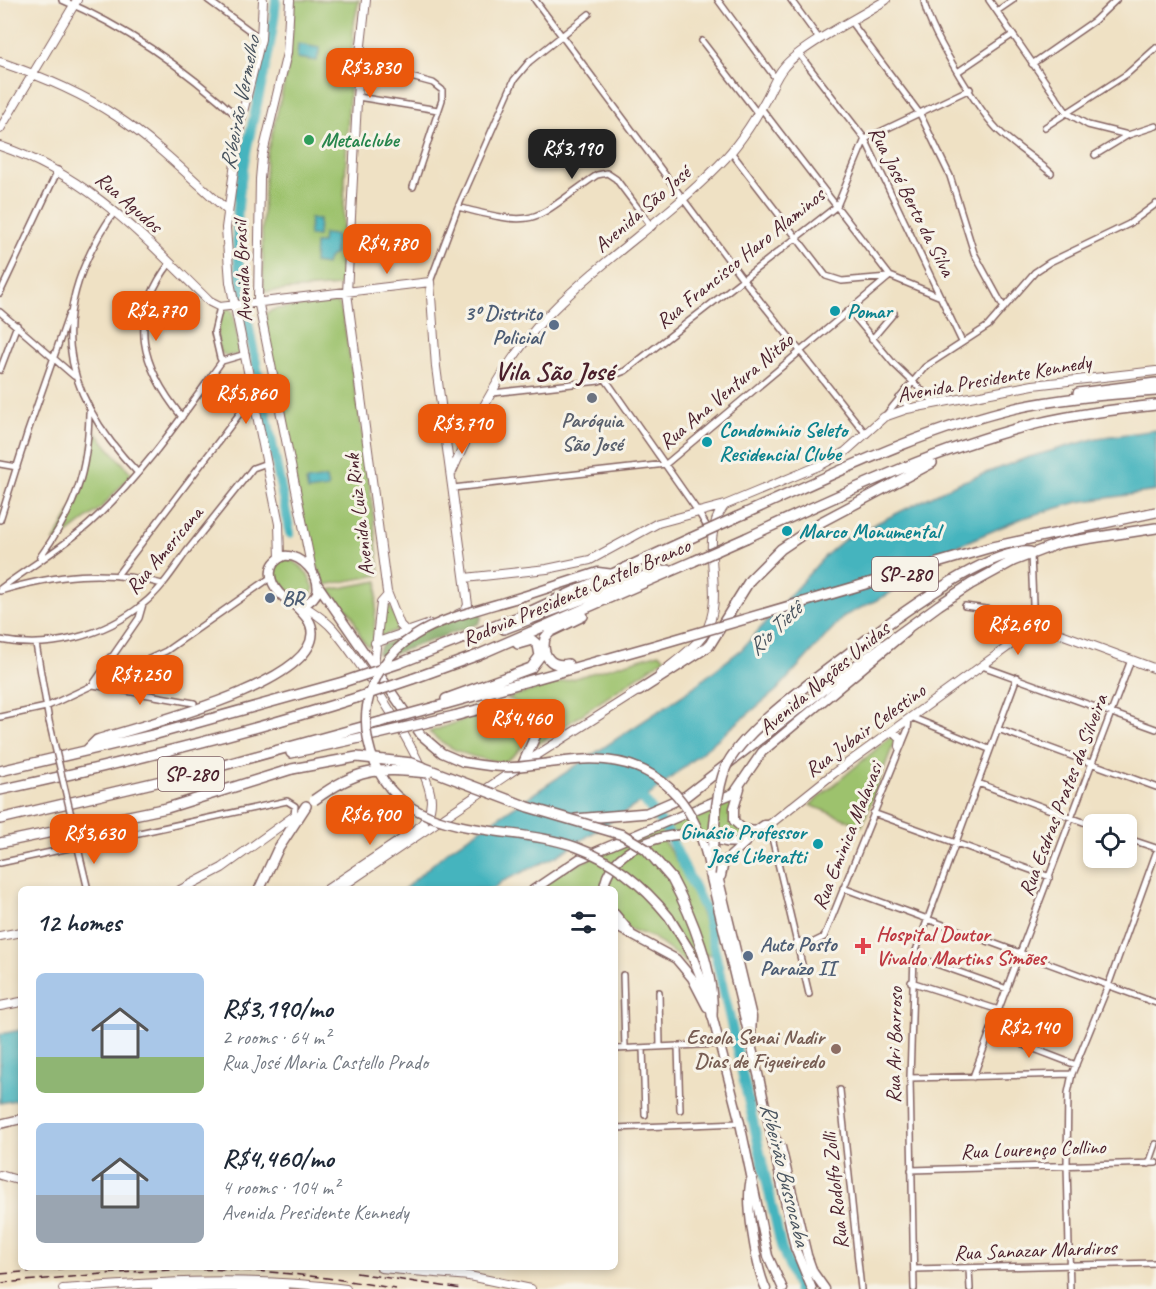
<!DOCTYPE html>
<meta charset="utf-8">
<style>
body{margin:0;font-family:Caveat,sans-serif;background:#f6f6f7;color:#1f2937;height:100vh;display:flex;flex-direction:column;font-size:22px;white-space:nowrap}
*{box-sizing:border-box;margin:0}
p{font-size:20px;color:#747a83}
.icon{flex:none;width:33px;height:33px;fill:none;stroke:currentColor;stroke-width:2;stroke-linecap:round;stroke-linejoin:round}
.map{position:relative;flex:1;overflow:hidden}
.details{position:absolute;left:18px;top:886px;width:600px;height:384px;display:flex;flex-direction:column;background:#fff;border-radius:9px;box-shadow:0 3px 9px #0003}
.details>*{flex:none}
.fabs{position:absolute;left:1083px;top:814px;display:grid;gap:12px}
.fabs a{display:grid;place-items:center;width:54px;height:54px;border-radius:9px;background:#fff;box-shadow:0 3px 9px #0003;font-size:30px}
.price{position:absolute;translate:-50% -51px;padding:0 14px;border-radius:12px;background:#ea580c;color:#fff;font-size:20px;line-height:39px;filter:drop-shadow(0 2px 3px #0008)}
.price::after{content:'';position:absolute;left:50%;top:36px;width:18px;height:14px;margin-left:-9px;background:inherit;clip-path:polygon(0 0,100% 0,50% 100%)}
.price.active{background:#222;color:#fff}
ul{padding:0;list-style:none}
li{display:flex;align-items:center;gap:18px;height:150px;padding:0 18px}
li span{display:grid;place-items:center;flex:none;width:168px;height:120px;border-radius:9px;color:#555}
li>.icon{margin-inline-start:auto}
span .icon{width:72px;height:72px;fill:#fffc;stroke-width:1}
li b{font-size:26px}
h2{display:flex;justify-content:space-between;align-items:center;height:72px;padding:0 18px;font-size:26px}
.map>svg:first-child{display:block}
</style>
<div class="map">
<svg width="1156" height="1289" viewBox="0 0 1156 1289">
<rect width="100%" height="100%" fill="#f7f3e8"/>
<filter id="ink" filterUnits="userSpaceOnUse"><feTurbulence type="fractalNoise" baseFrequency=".0167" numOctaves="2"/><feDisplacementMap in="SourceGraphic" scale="12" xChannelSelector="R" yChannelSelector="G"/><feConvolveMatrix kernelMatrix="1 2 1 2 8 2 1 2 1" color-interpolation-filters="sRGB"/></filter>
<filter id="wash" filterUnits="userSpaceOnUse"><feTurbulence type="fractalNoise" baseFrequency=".008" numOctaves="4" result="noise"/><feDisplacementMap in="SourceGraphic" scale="24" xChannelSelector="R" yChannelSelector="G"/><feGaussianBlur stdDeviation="1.35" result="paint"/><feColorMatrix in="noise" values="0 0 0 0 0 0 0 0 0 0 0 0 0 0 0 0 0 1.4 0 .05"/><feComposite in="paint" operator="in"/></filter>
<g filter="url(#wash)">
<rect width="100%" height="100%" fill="#efe1c4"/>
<path fill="#9dc26d" stroke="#74704c" stroke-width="1.5" d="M295 0H359L354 23 349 95 340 286 264 292 262 232 266 158 289 64Z
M332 303 339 304 343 317 367 461 380 575 325 585 308 544 265 327 266 313 275 309Z
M230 308 233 312 240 354 227 356 220 352 217 340 219 311Z
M93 433H96L132 474 101 508 59 540 54 541 82 491Z
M284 558C301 563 307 571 314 588L310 596 298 597 275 580 274 567Z
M378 581 373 643 368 646 362 640 352 615 329 590Z
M387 601 401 628 380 637Z
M659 653 665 658 538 744C539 716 532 708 507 698Z
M506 708 525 716C533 738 522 751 504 762 474 759 451 752 429 732L495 709Z
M893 735 895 740 862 826 810 805Z
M734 793 733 816 748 831 736 842 708 835 662 839C690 878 701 907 713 953L687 963 652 937 615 924V890H533L552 876Z"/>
<path fill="#7ea860" stroke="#646446" stroke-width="1.5" d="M474 610 481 613V619L478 624 384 657 377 653 382 645Z"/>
<path fill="#45b4be" stroke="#486a74" stroke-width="1.5" d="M298 44 320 48 317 61 297 58Z
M310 219H319L318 236H309Z
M323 234 336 235 335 254 328 258 326 265 314 263 315 243H322Z
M1156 430V491L1078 502 1023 518 957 546 887 595 844 616 777 690 644 800 557 856 501 882 494 889 403 890 450 849 683 695 742 649 824 557 845 539 956 484 1026 458 1097 438Z
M326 478 328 488 308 491 306 481Z
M21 1030V1099L0 1103V1034Z"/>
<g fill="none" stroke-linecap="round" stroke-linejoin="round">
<path stroke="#45b4be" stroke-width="10" d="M276 0C270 77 238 150 237 228 237 275 248 322 257 368 268 423 279 478 290 533
M632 794 644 800 666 829 706 912 781 1246 798 1289"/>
</g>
</g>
<g filter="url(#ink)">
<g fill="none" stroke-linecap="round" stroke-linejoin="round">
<g stroke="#846361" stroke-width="8">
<path id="street" d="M62 0C129 28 188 71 241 120
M208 0 261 39
M535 0 742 278 866 434
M718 0 776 79
M791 0 820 40
M924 0C926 26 978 109 997 129 1013 145 1034 158 1051 173
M989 0 1067 113 1088 125 1128 135
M997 11 1013 0
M851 22 920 114 950 176 974 253 1004 308
M702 41 758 114
M799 54 865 139 962 342
M359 63 433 83 442 90V100L413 187
M1032 64 1094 21 1116 0
M959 71 1012 35
M358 97 438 110
M761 108 890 276 941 297
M1045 127 1127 74 1156 48
M731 152 826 276 842 281 888 277
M1095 155 1128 135 1156 126
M458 207C541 229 530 221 597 175L607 173 616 179 652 227
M115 211C47 309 56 388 138 473
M170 263C127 319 141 366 182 417
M430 282 458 207 514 80 529 62 589 14
M0 293 58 170
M220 307 214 332 220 358 222 361 246 354
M849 310 893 363 935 403
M0 312 74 376
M872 339 894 313
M0 370 17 325
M606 380 699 513 710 532
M493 393 599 381 625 371 837 206 865 139 970 89
M899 398 911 408
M885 416 925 367 988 326 1035 272 1050 262 1129 224 1156 204
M0 464 17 467
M453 488 666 464 890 276
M0 520 28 431 69 314
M1031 554 1033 604
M40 557C75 509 88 473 89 413
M118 574 253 396
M0 589C29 567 62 548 89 524 141 477 181 418 222 361
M0 591C55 575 106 568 162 584
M965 606 1006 612 1032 623
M1007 613 1021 632
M0 640C48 650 105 636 143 604 161 590 174 569 187 551 209 523 231 496 253 468L267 463
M36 644 49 721
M110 657 121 672
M982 666 1156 729
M94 683 139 618 143 604
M93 685 194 703
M0 717 46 707 166 651 270 578
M911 717 989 749
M998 729 1156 787
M978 783 1094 826
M873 813 1050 877
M769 825 809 994
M1126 838 1156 848
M77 844 88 890
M0 863 287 801 295 806 294 816
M843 888 1156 1003
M796 941 812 943 824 937 908 729 909 719
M914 956 1007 989
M623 975 625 1048
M911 982 999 1010
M659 992 660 1047
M990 1032 1076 1065
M678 1047 680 1110
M643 1048 645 1115
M615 1049 720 1044
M973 1077 1131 660
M910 1078 1072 1074
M840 1090 861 1289
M615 1128 740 1123
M1149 1164 1156 1144
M911 1170 1156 1163
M969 1268 970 1289
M914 1269 1156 1263
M914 1289 910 1078 914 956 1017 677
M1070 1289 1067 1164 1068 1093 1072 1074 1108 986 1156 853"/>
</g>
<g stroke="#846361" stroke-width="10">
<path id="secondary" d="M263 0 261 39 241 120 226 228 230 282 279 524 280 558
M290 0 287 53 262 157 260 179 258 300 312 570
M366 0 359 63 347 293 387 592 400 625 407 632
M0 62C41 76 80 92 116 116 157 143 192 179 228 211
M0 129 77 0
M0 146C90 176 144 238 210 302L220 307 430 282 436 367 468 605 465 611 458 614
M451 474C475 419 508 354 551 312 603 259 667 218 719 165 738 146 753 123 766 99 772 88 776 76 784 67 802 45 860 17 886 0
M465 578 547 569 590 560 658 523 725 505 821 465 845 452 884 417 907 409 1033 385 1156 371
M301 604C313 612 325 619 334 630 358 658 431 767 431 801 431 813 426 821 417 829L326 890
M1034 624 1156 669
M375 643 430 624
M374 665 381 603 388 595
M660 674C674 662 694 649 705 633 728 594 696 542 724 506
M893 731 901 739 900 746
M769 825 834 773 1038 625
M180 890 222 868 294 816
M337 890 523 764 644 687
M0 936 21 932
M0 1006 21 1002
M0 1175 21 1181
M381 1268 469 1276 531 1289
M63 1289C158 1282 251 1276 346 1289
M156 1289 223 1287 284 1289"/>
</g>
<g stroke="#846361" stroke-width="11">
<path id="primary" d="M284 556C301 554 321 575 317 593 297 627 247 571 284 556Z
M318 585 421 735 442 753 463 762
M524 596 598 572 614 574
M740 788 734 808V821L743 829 755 831
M708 835 752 1017 751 1035
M710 874 760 1082 795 1248 812 1289
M721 876 724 862 748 840
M533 890 579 859 734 793 762 752 907 631
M604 890C606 849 665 831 700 834 712 835 723 845 736 842 746 840 755 831 764 825H769
M615 914 630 932
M669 917 690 951 705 988 740 1123 768 1256 783 1289
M615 926 676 959 692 978 707 1007
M0 1124 21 1119
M771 1132 781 1147 807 1255 813 1272 825 1289
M752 1177C743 1196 757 1270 766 1289"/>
</g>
<g stroke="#846361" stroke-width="12">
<path id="highway" d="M1078 393 1156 383
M737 517C828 477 918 431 1016 408 1061 398 1110 394 1156 391
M746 538C839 495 939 447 1039 423 1077 414 1117 409 1156 405
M504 629 655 572 668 570
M862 643C895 618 990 547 1030 552
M400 663 518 617 691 538
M568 664C551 668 541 655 545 638L550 632 583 616
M412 679 478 655 694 561
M639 691 709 646 750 580 781 549 821 522 932 463
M446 699 531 668 540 656 538 645 532 640 518 644
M435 707 656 645
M454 716C481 709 528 691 537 732L523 764
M87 750 97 740C140 726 311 685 312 634 313 621 302 612 294 604
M291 753 378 734
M0 771 153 735 343 682
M0 790C120 764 239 735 356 698
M0 819 195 773 380 722
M575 819 647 813 686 796 828 686 939 605 971 584 1013 561 1060 543 1156 528
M0 843 167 808 292 769
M672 879C692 916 715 974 712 1015
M259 890 278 849 306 806"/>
</g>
<use href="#street" stroke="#fff" stroke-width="5"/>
<use href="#secondary" stroke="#fff" stroke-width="8"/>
<use href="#primary" stroke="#fff" stroke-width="8"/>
<use href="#highway" stroke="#fff" stroke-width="9"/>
<path stroke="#4a1f2b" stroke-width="1.5" stroke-dasharray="9 4.5" stroke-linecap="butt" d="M356 1273 462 1289
M0 1274 70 1268
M0 1283C77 1277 155 1267 232 1270 287 1272 342 1279 396 1289"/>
<g stroke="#846361" stroke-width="8" stroke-linecap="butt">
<path id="street-bridge" d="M49 721 77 841"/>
</g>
<g stroke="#846361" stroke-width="11" stroke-linecap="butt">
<path id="primary-bridge" d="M524 596C458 617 382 626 367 706 364 725 368 746 375 764 408 843 510 823 576 847 614 861 644 886 669 917
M463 762C480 765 496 768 513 767 544 765 575 757 605 760 667 766 698 811 709 867"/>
</g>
<g stroke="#846361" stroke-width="12" stroke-linecap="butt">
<path id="highway-bridge" d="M691 538 737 517
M694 561 746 538
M656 645 992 547 1156 512
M343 682 400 663
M356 698 412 679
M380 722 435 707
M378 734 454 716
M292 769 357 757 412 763 528 807 623 835 646 849 672 879
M314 800C359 768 374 768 428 773
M710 874C714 842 714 799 725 769 740 730 827 671 862 643"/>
</g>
<use href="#street-bridge" stroke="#fff" stroke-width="5"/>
<use href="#primary-bridge" stroke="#fff" stroke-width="8"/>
<use href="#highway-bridge" stroke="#fff" stroke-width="9"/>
</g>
</g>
<circle fill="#2e9e5b" stroke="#f7f3e8" stroke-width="2" cx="309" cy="140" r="6"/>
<g fill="#0f9aa8" stroke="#f7f3e8" stroke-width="2">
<circle cx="835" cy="311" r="6"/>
<circle cx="707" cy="442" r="6"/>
<circle cx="787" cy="531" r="6"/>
<circle cx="818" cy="844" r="6"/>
</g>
<g fill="#5c6f8a" stroke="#f7f3e8" stroke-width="2">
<circle cx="554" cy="325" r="6"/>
<circle cx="270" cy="598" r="6"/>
<circle cx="748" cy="956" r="6"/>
</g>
<circle fill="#6b7280" stroke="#f7f3e8" stroke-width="2" cx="592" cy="398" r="6"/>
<path fill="#e0444e" stroke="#f7f3e8" stroke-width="2" d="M860 937h6v6h6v6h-6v6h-6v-6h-6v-6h6z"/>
<circle fill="#8d6e63" stroke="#f7f3e8" stroke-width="2" cx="836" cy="1049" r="6"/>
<g text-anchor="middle" stroke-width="6" stroke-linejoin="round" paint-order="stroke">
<g fill="#f7f3e8" stroke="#7e5f64" stroke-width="1.5">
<rect x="872" y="557" width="66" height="34" rx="4.5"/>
<rect x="158" y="757" width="66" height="34" rx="4.5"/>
</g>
<g font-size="20" font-weight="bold" fill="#4a1f2b">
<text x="905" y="581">SP-280</text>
<text x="191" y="781">SP-280</text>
</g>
<g font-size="21" font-weight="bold" fill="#27864d" stroke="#f7f3e8" text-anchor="start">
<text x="321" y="147">Metalclube</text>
</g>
<g font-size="21" fill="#4a1f2b" stroke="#f7f3e8">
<text transform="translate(912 201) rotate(63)" y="7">Rua José Berto da Silva</text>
<text transform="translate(129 202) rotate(41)" y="7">Rua Agudos</text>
<text transform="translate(642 209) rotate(-41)" y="7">Avenida São José</text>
<text transform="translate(740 258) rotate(-39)" y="7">Rua Francisco Haro Alaminos</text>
<text transform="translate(242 271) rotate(-93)" y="7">Avenida Brasil</text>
<text transform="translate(994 378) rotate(-10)" y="7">Avenida Presidente Kennedy</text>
<text transform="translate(726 391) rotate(-40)" y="7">Rua Ana Ventura Nitão</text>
<text transform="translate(359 515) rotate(-97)" y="7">Avenida Luiz Rink</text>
<text transform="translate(164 550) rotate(-50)" y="7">Rua Americana</text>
<text transform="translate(576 592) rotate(-23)" y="7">Rodovia Presidente Castelo Branco</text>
<text transform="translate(824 678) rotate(-40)" y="7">Avenida Nações Unidas</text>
<text transform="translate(865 730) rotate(-36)" y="7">Rua Jubair Celestino</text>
<text transform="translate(1063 795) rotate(-69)" y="7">Rua Esdras Prates da Silveira</text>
<text transform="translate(847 836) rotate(-68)" y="7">Rua Eminica Malavasi</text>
<text transform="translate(894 1045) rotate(-89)" y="7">Rua Ari Barroso</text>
<text transform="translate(1033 1149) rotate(-2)" y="7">Rua Lourenço Collino</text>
<text transform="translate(835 1191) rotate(-96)" y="7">Rua Rodolfo Zolli</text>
<text transform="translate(1035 1250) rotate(-2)" y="7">Rua Sanazar Mardiros</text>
</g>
<g font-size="21" font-weight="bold" fill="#0d838f" stroke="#f7f3e8" text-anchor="start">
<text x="847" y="318">Pomar</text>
<text x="719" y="437">Condomínio Seleto<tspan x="719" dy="24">Residencial Clube</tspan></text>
<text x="799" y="538">Marco Monumental</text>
<text x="806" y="839" text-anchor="end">Ginásio Professor<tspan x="806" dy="24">José Liberatti</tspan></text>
</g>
<g font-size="21" font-weight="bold" fill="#4e5e75" stroke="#f7f3e8" text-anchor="start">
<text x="542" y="320" text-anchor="end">3º Distrito<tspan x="542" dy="24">Policial</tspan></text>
<text x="282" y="605">BR</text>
<text x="760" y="951">Auto Posto<tspan x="760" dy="24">Paraízo II</tspan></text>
</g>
<g font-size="21" font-weight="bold" fill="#5b616d" stroke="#f7f3e8">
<text x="592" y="427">Paróquia<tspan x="592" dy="24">São José</tspan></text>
</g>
<g font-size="21" font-weight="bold" fill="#be3a42" stroke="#f7f3e8" text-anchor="start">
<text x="876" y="941">Hospital Doutor<tspan x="876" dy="24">Vivaldo Martins Simões</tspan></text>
</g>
<g font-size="21" font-weight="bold" fill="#785e54" stroke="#f7f3e8" text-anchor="end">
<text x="824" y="1044">Escola Senai Nadir<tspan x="824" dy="24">Dias de Figueiredo</tspan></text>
</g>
<g font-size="22" font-style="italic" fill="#48535e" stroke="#f7f3e8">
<text transform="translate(239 103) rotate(-79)" y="8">Ribeirão Vermelho</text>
<text transform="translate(774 628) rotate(-44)" y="8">Rio Tietê</text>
<text transform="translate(786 1174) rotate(76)" y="8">Ribeirão Bussocaba</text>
</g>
<g font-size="27" font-weight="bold" fill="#4a1f2b" stroke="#f7f3e8">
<text x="554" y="380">Vila São José</text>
</g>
</g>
</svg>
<div class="fabs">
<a><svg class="icon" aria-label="locate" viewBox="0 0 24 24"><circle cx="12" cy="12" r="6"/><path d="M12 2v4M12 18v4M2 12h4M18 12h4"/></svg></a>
</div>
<b class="price" style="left:370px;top:99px">R$3,830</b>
<b class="price active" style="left:572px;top:180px">R$3,190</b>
<b class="price" style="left:387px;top:275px">R$4,780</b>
<b class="price" style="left:156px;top:342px">R$2,770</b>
<b class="price" style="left:246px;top:425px">R$5,860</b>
<b class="price" style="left:462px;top:455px">R$3,710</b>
<b class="price" style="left:1018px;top:656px">R$2,690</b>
<b class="price" style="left:140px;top:706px">R$7,250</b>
<b class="price" style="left:521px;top:750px">R$4,460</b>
<b class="price" style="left:370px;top:846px">R$6,900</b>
<b class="price" style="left:94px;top:865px">R$3,630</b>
<b class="price" style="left:1029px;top:1059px">R$2,140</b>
<section class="details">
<h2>12 homes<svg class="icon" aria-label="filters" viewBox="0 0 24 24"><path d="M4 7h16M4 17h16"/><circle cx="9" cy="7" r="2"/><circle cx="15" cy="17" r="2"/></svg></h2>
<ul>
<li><span style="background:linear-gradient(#a9c7e8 70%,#8fb573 0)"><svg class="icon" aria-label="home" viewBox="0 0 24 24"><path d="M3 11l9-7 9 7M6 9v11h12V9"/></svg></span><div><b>R$3,190/mo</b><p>2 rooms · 64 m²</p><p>Rua José Maria Castello Prado</p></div></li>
<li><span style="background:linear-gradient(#a9c7e8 60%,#9aa5b1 0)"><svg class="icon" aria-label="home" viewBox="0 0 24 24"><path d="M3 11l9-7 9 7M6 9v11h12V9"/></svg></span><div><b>R$4,460/mo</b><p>4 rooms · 104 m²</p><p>Avenida Presidente Kennedy</p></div></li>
</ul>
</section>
</div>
